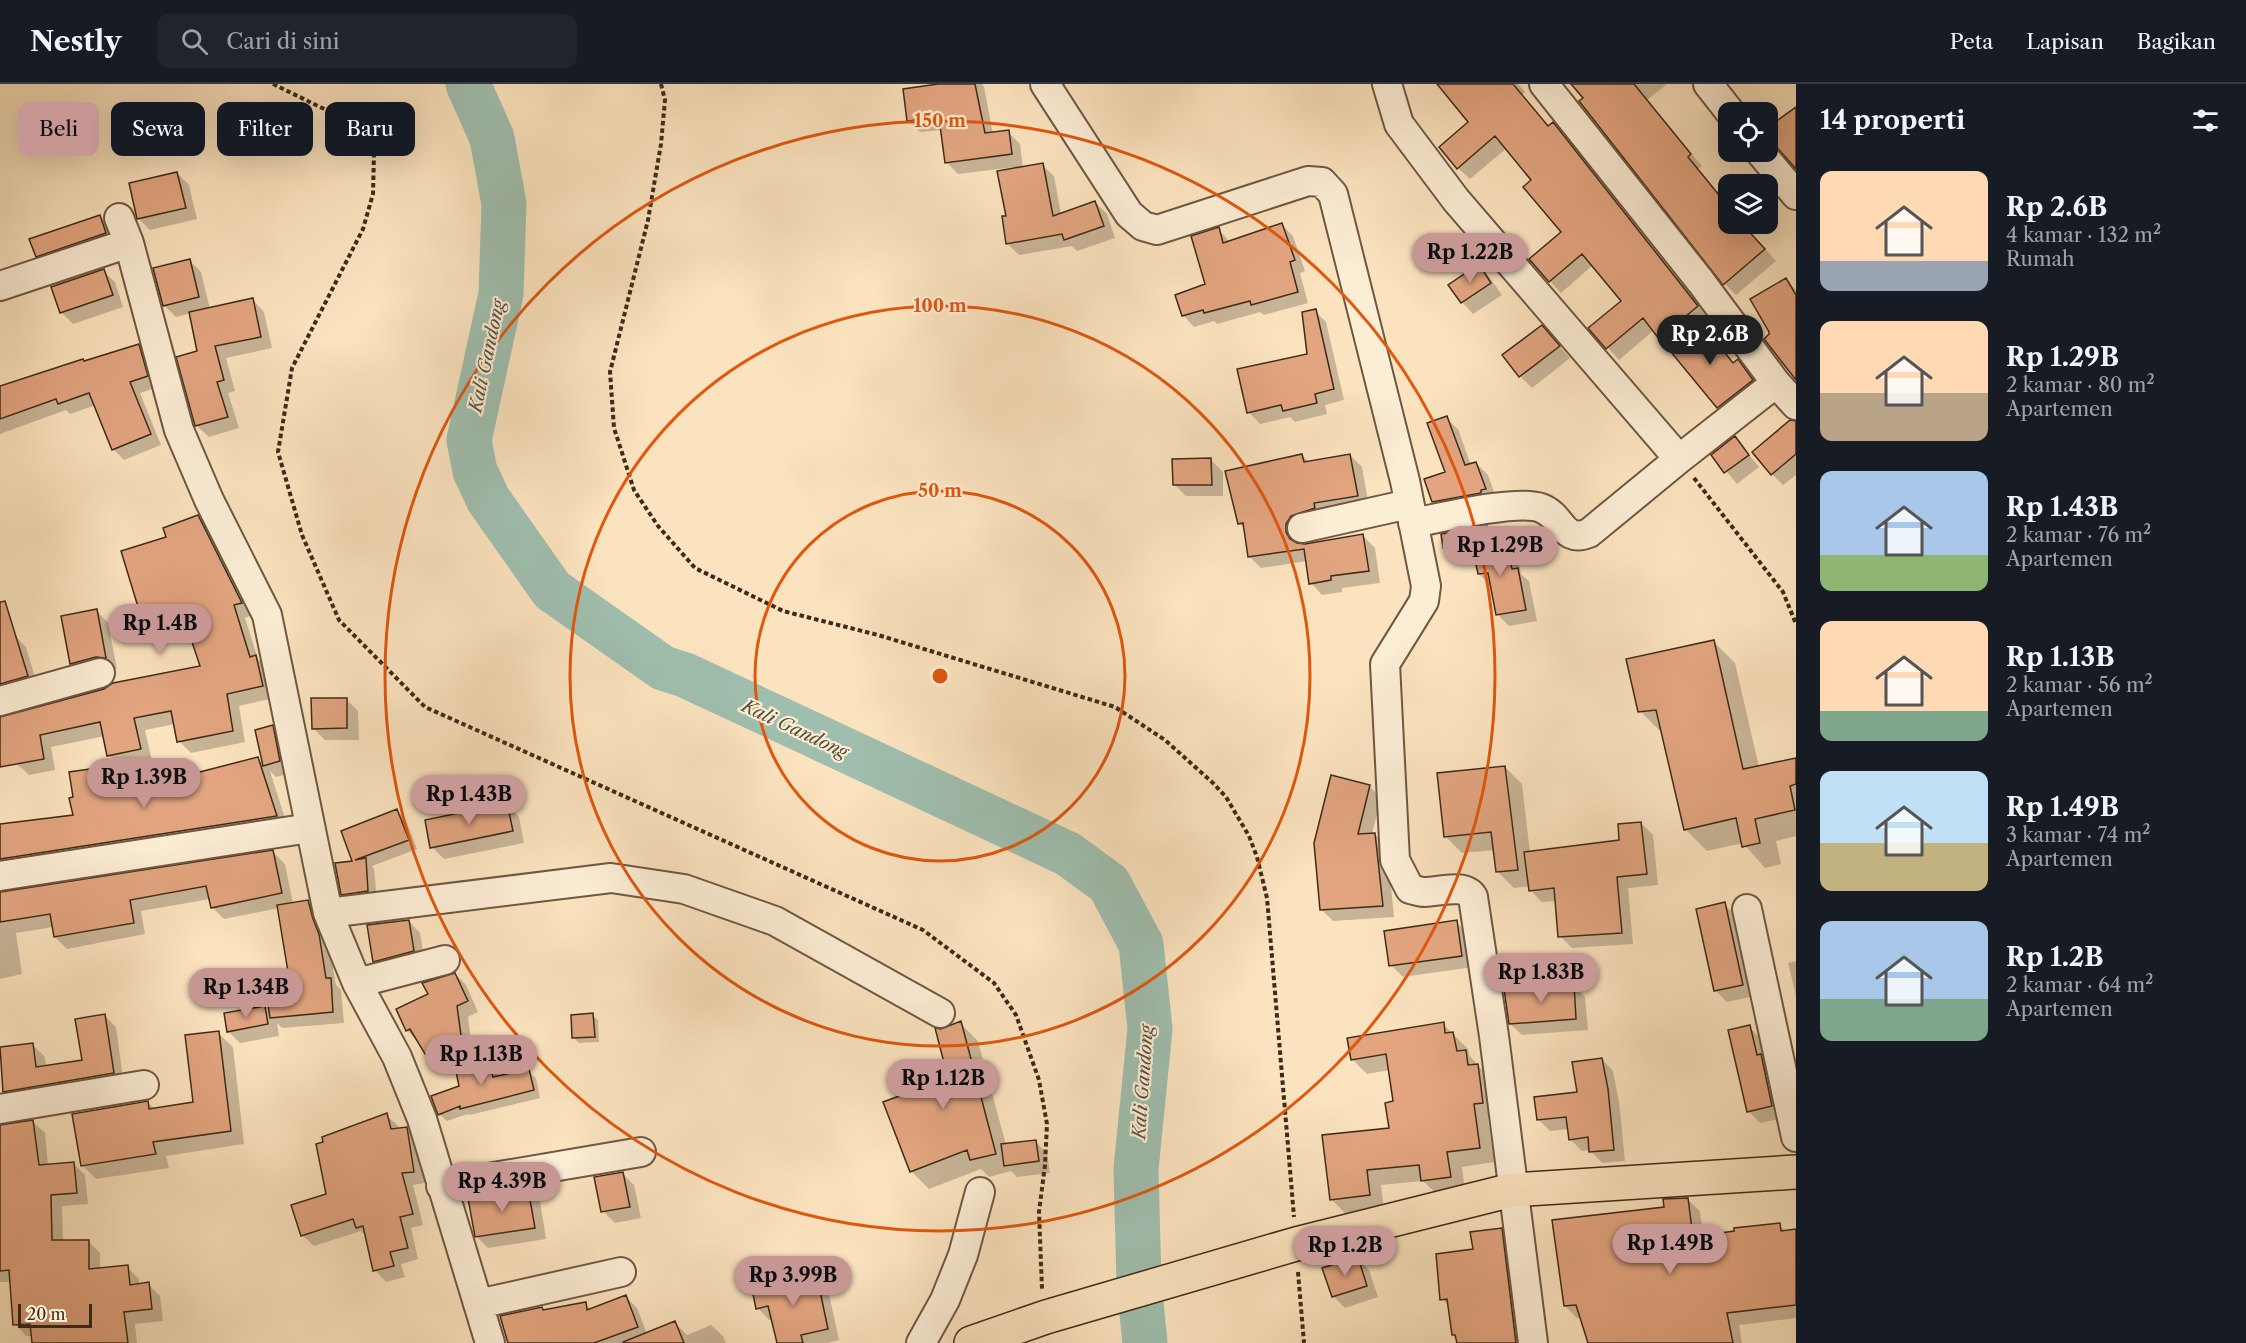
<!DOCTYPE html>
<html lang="id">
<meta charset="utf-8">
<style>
body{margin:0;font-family:"Libre Caslon Text",serif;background:#20242c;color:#f1f3f6;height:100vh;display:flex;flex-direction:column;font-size:22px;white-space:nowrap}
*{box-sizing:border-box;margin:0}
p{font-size:20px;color:#9ea1a6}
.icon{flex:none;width:33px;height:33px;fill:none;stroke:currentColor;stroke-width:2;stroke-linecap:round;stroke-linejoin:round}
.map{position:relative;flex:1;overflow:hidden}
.drawer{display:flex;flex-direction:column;background:#171b24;width:450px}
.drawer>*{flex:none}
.hud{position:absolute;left:18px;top:18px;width:570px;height:54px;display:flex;gap:12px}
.controls{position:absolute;left:1718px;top:18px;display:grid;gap:12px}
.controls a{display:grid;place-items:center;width:60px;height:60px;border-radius:12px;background:#171b24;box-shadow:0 6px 24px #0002;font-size:30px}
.scale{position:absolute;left:18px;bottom:15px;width:74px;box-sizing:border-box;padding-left:6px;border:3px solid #3f2a17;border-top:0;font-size:16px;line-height:21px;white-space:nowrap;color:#3f2a17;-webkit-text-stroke:4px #fcedd5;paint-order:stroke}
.price{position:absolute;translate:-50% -51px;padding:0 14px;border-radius:21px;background:#c59692;color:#111;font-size:20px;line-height:39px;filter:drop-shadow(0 2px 3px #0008)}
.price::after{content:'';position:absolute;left:50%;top:36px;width:18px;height:14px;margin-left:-9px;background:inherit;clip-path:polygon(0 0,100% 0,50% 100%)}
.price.current{background:#222;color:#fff}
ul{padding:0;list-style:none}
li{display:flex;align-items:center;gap:18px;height:150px;padding:0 24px}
li span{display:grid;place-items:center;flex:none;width:168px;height:120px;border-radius:12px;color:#555}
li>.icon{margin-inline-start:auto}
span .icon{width:72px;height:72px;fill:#fffc;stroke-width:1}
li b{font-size:26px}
h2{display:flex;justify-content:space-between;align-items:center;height:72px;padding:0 24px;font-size:26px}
.chip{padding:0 21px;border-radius:12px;background:#171b24;box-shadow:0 6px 24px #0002;font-size:21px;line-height:54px}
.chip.current{background:#c59692;color:#111}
header{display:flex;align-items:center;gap:36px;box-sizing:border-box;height:84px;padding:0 30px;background:#171b24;border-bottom:2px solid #363941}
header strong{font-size:28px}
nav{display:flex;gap:33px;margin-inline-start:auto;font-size:21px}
.search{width:420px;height:54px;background:#20242c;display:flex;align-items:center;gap:15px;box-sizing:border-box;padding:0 21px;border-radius:12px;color:#9ea1a6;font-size:22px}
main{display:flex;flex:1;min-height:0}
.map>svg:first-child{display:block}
</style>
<header>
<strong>Nestly</strong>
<div class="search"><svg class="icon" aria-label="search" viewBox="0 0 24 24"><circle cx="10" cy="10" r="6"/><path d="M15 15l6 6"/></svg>Cari di sini</div>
<nav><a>Peta</a><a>Lapisan</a><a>Bagikan</a></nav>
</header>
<main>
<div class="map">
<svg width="1796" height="1259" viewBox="0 0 1796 1259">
<rect width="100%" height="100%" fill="#fbe3bf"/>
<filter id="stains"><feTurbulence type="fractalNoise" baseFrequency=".00333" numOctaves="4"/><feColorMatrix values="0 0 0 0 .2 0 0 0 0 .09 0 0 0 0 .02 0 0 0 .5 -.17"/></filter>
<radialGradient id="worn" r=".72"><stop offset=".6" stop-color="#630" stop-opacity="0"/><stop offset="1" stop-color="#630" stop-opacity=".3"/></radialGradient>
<path fill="#0003" d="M937 0H982L984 3 993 50 1008 48 1020 60 1023 84 1042 81 1054 92 1061 130 1095 118 1107 130 1115 154 1077 167 1072 162 1019 171 1007 159V133L1015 83 958 90 946 78 942 46 920 48 908 36Z
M1439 0H1518L1525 8 1522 11 1549 43 1553 40 1564 52 1709 234 1695 246 1703 243 1734 280 1738 277 1749 289 1764 308 1730 335 1654 246 1619 276 1590 244 1623 217 1593 181 1561 209 1531 176 1563 148 1533 96 1507 64 1470 95 1458 84 1470 38Z
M1573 0H1665L1666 1 1647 16 1702 82 1698 85 1728 122V140H1743L1776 177 1736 211 1725 200Z
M177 89 189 101 197 135 150 146 139 135 130 100Z
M99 132 111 144 117 161 49 184 37 172Z
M1281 140 1293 152 1305 187 1300 189 1308 219 1264 231 1260 228 1217 240 1214 237 1194 243 1183 231 1207 201 1218 145 1230 158Z
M190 177 201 188 210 225 253 216 264 228 272 264 226 274 235 307 228 309 239 344 209 353 197 342 178 274 199 268 191 229 176 233 164 221Z
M1479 182 1490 194 1502 211 1473 230 1462 218Z
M103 187 115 198 123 223 73 240 61 228Z
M1786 196 1796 206V294L1771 251Z
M1315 227 1326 238 1344 316 1325 321 1327 330 1295 338 1290 333 1260 340 1249 328 1309 271Z
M1553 255 1570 274 1532 304 1520 292Z
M139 262 149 273 158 303 140 309 161 361 124 376 113 365 96 321 70 330 66 326 0 350V303L28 293 30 295Z
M1446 334 1458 345 1471 381 1476 379 1488 391 1497 416 1445 429 1434 417 1447 389Z
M1796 338V391L1783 401 1772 390Z
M1735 354 1759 383 1737 400 1713 371Z
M1302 371 1309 378 1350 371 1362 383 1369 423 1297 452V461L1363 452 1375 464 1380 499 1342 504V508L1322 511 1311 499 1307 477 1261 484 1250 473 1246 446 1239 439Z
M1211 376 1223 388V412H1186L1174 400Z
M198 432 210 445 253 531 245 534 258 575 268 585 274 614 239 622 245 658 191 669 179 657 175 640 145 646 152 677 121 684 109 671 105 652 51 663 55 686 29 691 17 680 0 683V634L202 583 191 551 159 560 147 548 168 454Z
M1487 443 1498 455 1499 459 1505 458 1517 469 1521 490 1529 497 1537 537 1509 542 1498 531 1491 502 1479 490 1476 472 1457 475 1445 463Z
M97 527 108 539 117 585 108 584 83 591 71 580Z
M14 551 26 563 38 604 0 603V555Z
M1713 557 1735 579 1759 683 1796 676V752L1776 757 1781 780 1765 784 1743 759 1707 767 1685 745 1662 649 1640 627Z
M346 615 358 627 359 656H325L313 644Z
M272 642 284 654 291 689 276 693 270 687 288 744 0 793V741L74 732 103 685 115 697 118 710 258 675 264 681Z
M1505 683 1522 700 1530 769 1621 757 1641 739 1653 751 1658 801 1628 804 1633 860 1572 864 1560 852 1557 817 1542 818 1530 806V802L1514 804 1497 787 1495 766 1462 769 1445 752Z
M1370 703 1381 714 1372 750H1375L1387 762 1394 833 1333 837 1321 825Z
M507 721 519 733 524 759 444 775 432 763Z
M397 727 406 736 417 765 372 782 374 785 377 816 352 819 342 810 354 778 343 747Z
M273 768 285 780 293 820 308 817 319 828 329 863 336 901 341 906 344 939 282 944 277 939 279 952 240 959 228 947 264 924 271 930 292 901 279 824 224 835 212 823 210 815 141 827 145 850 67 865 55 853 53 843 16 849 22 890 0 895V809Z
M1724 820 1736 832 1754 912 1727 918 1715 906Z
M409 837 420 849 425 878 386 889 374 877Z
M1456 838 1468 850 1473 883 1403 893 1391 881Z
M1796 877V912L1788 879Z
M455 890 466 901 478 928 468 933 473 976 488 973 495 980 498 994 528 987 536 994 540 1014 469 1031 468 1030 447 1037 439 1030 461 1003 456 978 438 981 407 946 430 910Z
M1573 901 1585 913 1588 946 1522 951 1510 940Z
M104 931 116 943 124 1001 16 1019 4 1007 33 961 45 973 46 983 84 977Z
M592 931 598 936 599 958 579 959 574 954Z
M960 939 978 957 1006 1061 1035 1057 1047 1069 1050 1089 1017 1093 1011 1087 989 1093 981 1085 929 1105 911 1087 950 994 941 947Z
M1443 940 1468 965 1469 971 1492 997 1497 1034 1488 1035 1494 1078 1462 1083 1465 1107 1438 1111 1423 1097 1381 1101 1384 1126 1346 1130 1331 1115 1391 1046 1395 1019 1390 986 1367 990 1352 975Z
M1749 943 1761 955 1783 1034 1760 1039 1749 1027Z
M218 949 233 963 244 1060 166 1072 169 1084 96 1095 82 1081 148 1018 155 1026 195 1019Z
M1602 975 1613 987 1619 1018 1625 1077 1602 1079 1590 1066 1582 1067 1570 1055 1569 1045 1550 1047 1538 1035 1578 1010Z
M386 1031 398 1042 399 1046 407 1045 418 1056 425 1099 413 1101 423 1141 411 1144 418 1175 401 1180 405 1193 386 1198 375 1186 367 1154 361 1147 314 1162 302 1151 328 1111Z
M33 1038 45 1049 48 1082 73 1079 85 1091 88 1120 62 1122 63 1158 88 1157 100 1169V1186L127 1183 139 1195V1201L148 1200 160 1212 163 1237 135 1240 137 1259H34L33 1252H26L15 1240 11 1198H0V1043Z
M622 1089 634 1101 641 1134 615 1139 603 1127Z
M528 1105 540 1117 546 1155 488 1164 477 1153Z
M1687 1115 1700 1127 1703 1153 1779 1141 1786 1148 1796 1147V1234L1739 1241 1742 1259H1590L1582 1233 1577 1234 1565 1222 1665 1124Z
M1501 1145 1513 1158 1526 1259H1458L1453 1250 1449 1222 1442 1215 1474 1166Z
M1357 1174 1369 1186 1378 1213 1345 1224 1333 1212Z
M815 1189 827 1201 839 1256 827 1259H778L773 1235 769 1236 758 1224Z
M626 1213 637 1224 647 1250 675 1239 687 1251 711 1241 723 1252 726 1259H510L542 1224 545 1228 585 1220 592 1226Z"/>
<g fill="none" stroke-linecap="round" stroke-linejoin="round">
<path stroke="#9fbeae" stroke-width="45" d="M468 0 492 54 504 120 501 210 469 356 475 387 488 415 552 506 663 584 685 591 1068 770 1109 800 1141 860 1150 945 1136 1085 1139 1199 1145 1259"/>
</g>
<path fill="#e2a580" stroke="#3f2a17" stroke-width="1.5" d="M938 0H975L985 49 1009 46 1012 70 945 79 939 34 907 37 903 5Z
M1437 0H1513L1548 42 1553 38 1698 222 1659 255 1643 234 1606 265 1588 244 1621 217 1582 170 1549 198 1529 175 1561 148 1523 103 1531 96 1495 52 1457 85 1439 63 1468 38Z
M1571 0H1634L1691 70 1688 73 1728 122V140H1742L1765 165 1723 201 1579 17 1583 14Z
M1796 23V85L1767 52V44Z
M1043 79 1053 132 1095 117 1104 142 1064 156 1062 150 1006 160 1002 132H1006L997 87Z
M177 88 186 124 137 135 129 99Z
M100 131 106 149 36 173 29 155Z
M1282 139 1295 176 1290 178 1298 208 1251 221 1250 217 1204 229 1203 226 1182 232 1175 211 1205 200 1191 152 1219 143 1223 159Z
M190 175 199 213 163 222 153 184Z
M1479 180 1491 199 1461 219 1448 201Z
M104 185 113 211 60 229 51 203Z
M1786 194 1796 211V296L1764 255 1769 250V248L1750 215Z
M253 214 261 253 215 262 224 296 217 298 228 333 195 342 176 273 197 267 189 228Z
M1316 225 1334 305 1315 310 1317 319 1283 327 1281 321 1247 329 1237 285 1307 270 1302 228Z
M1542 241 1560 262 1519 293 1502 271Z
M1703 241 1733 279 1738 275 1753 296 1717 324 1666 262Z
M139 260 148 292 130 298 151 350 112 366 89 309 58 320 56 315 0 335V302L83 275 84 277Z
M1447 332 1465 381 1476 378 1486 405 1481 406V409L1432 418 1424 395 1445 388 1427 339Z
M1790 336 1796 337V370L1771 391 1752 368Z
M1735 352 1749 371 1724 389 1711 371Z
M1302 370 1304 378 1350 370 1358 412 1314 419 1315 424 1291 432 1286 440V448L1290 455 1297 459 1305 460 1363 450 1369 487 1331 492V496L1309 500 1304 465 1248 473 1243 439 1238 440 1225 387Z
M1211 374 1212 401H1173L1172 375Z
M198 431 242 519 234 521 250 573 256 571 263 602 227 610 233 647 177 658 171 627 134 634 141 665 107 672 100 638 40 651 44 675 0 683V633L104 605 113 599 200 582 185 537 146 549 121 467 166 453 163 444Z
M1487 442 1490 456 1443 464 1441 450Z
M1506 456 1512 485 1518 484 1526 526 1496 531 1488 489 1478 490 1472 462Z
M5 517 28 592 0 600V518Z
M97 525 106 574 96 573 70 580 61 532Z
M1714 556 1743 685 1796 674V700L1790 702 1795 726 1755 735 1760 759 1742 763 1736 734 1684 746 1656 626 1638 628 1626 575Z
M311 614H347V644L312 645Z
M273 641 280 677 263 682 255 646Z
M258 673 277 732 0 775V740L73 731 69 714 73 713 69 688 104 683 110 711Z
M1505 682 1518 786 1496 788 1491 748 1444 753 1437 689Z
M1331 691 1370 701 1358 750 1375 749 1383 822 1320 826 1314 759Z
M507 719 513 747 430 764 425 736Z
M397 725 409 756 355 776 366 774 368 807 341 811 335 779 352 777 341 747Z
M1641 738 1647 790 1617 793 1622 849 1558 853 1554 804 1529 807 1524 768 1619 756 1618 740Z
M273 766 282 809 211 824 206 802 130 816 134 839 54 853 50 830 0 838V808Z
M308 816 313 835 319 850 326 894H331L333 928 270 934 265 903 290 900 277 821Z
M1725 818 1743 901 1714 907 1696 825Z
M409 836 414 867 373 878 367 841Z
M1457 836 1462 872 1389 882 1384 847Z
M455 889 468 917 457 922 463 966 425 970 410 945 406 947 396 925 428 910 422 899Z
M1574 899 1576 935 1509 940 1504 905Z
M265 922 268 940 227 948 224 929Z
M593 929 595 953 572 954 571 931Z
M105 930 114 989 3 1008 0 963 33 959 36 983 82 976 75 935Z
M961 937 996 1070 970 1076 967 1066 910 1088 883 1018 948 994 935 944 941 945Z
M1444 938 1445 949 1453 948 1457 967 1466 966 1468 981 1478 980 1483 1019 1474 1020 1480 1064 1447 1068 1451 1093 1421 1097 1419 1081 1367 1086 1370 1111 1330 1116 1322 1051 1389 1044 1385 1019 1393 1017 1386 970 1351 976 1347 954Z
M1750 941 1757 971 1761 970 1772 1022 1747 1028 1728 946Z
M219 947 231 1047 153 1058 156 1070 81 1082 72 1030 148 1017 149 1025 193 1018 185 951Z
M488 971 493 993 529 985 534 1006 460 1025V1022L438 1031 431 1012 459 1002 454 978Z
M1602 974 1608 1005 1614 1066 1589 1068 1588 1053 1569 1056 1566 1033 1537 1036 1534 1013 1577 1008 1572 978Z
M387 1029 391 1045 407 1043 414 1088 402 1089 413 1130 400 1133 408 1164 390 1168 394 1182 373 1187 363 1142 356 1144 353 1135 301 1152 291 1121 326 1110 316 1060 323 1058 322 1053Z
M33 1036 39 1081 74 1078 77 1109 51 1111 52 1156H89V1185L128 1181 130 1201 149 1198 152 1225 124 1228 128 1259H32L30 1240 13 1241 9 1186 0 1187V1041Z
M1036 1056 1039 1077 1004 1082 1001 1060Z
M623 1088 630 1123 601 1128 594 1093Z
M528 1104 535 1144 475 1153 468 1114Z
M1688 1114 1693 1153 1734 1147V1144L1780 1139 1781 1147 1796 1145V1221L1727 1229 1733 1259H1588L1576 1221 1564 1222 1552 1136 1664 1123 1663 1115Z
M1502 1144 1516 1259H1457L1455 1251H1452L1447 1215 1440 1216 1436 1170 1473 1165 1470 1148Z
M1358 1173 1367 1202 1332 1213 1322 1184Z
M816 1188 828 1245 801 1251 803 1259H777L768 1222 756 1225 752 1205Z
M626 1211 638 1243 594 1259H508L500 1232 542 1223 543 1226 586 1218 587 1226Z
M675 1237 684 1259H623V1258Z"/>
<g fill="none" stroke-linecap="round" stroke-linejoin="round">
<g stroke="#6e5841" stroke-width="32">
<path id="minor" d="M1045 0 1129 130 1143 142 1157 146 1308 97 1322 98 1333 110 1405 397 1426 502 1424 517 1385 580 1395 776 1410 805C1415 806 1420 808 1425 808 1438 808 1465 799 1473 813L1494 952 1533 1259
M1387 0 1399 40 1456 116 1679 375 1776 299
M1544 0 1701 198 1776 299 1796 321
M1708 0 1730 28
M1760 68 1796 111
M119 134 129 159 179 346 209 416 267 531 328 829 357 899 397 973 422 1035 490 1259
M0 202 129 159
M1413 439C1440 434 1517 415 1541 424 1563 432 1562 460 1589 449L1679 375
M1302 444 1409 420
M0 617 100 589
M0 792 310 744
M1747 825 1796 1053
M328 829 611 794 684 805 775 837 940 929
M357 899 445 876
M0 1025 144 1001
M441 1102 641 1068
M478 1220 621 1188
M921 1259 945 1216 963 1171 980 1108"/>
</g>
<g stroke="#3f2a17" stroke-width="36">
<path id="major" d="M971 1259 1046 1233 1296 1160 1512 1106 1796 1088"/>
</g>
<path stroke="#3f2a17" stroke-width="4" stroke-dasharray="4.5 3" stroke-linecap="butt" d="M273 0 361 43 369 53 374 70 373 110 363 145 292 284 278 368 302 451 339 536 425 623 923 846 994 899 1016 931 1039 996 1047 1040 1045 1081 1039 1128 1042 1205
M661 0 665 16 661 60 648 136 610 288 614 344 634 406 658 442 695 484 783 527 878 551 1115 623 1165 656 1213 699 1226 713 1249 752 1257 773 1267 814 1294 1133
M1694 394 1783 508 1796 540
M1298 1188 1304 1259"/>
<use href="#minor" stroke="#fcedd5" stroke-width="28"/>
<use href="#major" stroke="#fbe3bf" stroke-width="33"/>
</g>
<g fill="none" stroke="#e0570d" stroke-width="3">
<circle cx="940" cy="592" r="185"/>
<circle cx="940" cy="592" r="370"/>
<circle cx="940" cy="592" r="555"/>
</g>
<g text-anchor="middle" stroke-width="4.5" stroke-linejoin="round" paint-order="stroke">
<g font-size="18" font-style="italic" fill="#574f3d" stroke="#fcedd5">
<text transform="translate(487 272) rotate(-78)" y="6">Kali Gandong</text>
<text transform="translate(795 645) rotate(25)" y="6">Kali Gandong</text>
<text transform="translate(1143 998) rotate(-86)" y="6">Kali Gandong</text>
</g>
</g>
<circle cx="940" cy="592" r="9" fill="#e0570d" stroke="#fcedd5" stroke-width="3"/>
<g font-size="18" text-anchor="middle" font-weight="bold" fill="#e0570d" stroke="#fcedd5" stroke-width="4.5" stroke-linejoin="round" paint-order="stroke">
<text x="940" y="43">150 m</text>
<text x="940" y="228">100 m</text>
<text x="940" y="413">50 m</text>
</g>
<rect width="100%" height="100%" filter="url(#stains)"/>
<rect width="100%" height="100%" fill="url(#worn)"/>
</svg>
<div class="controls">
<a><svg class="icon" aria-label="locate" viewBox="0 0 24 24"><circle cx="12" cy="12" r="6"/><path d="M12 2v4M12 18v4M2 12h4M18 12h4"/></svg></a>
<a><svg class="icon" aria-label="layers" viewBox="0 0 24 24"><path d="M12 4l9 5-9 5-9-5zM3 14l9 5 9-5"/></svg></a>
</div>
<div class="scale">20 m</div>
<b class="price" style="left:1470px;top:200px">Rp 1.22B</b>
<b class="price current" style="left:1710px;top:282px">Rp 2.6B</b>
<b class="price" style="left:1500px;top:493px">Rp 1.29B</b>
<b class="price" style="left:160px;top:571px">Rp 1.4B</b>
<b class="price" style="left:144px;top:725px">Rp 1.39B</b>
<b class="price" style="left:469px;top:742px">Rp 1.43B</b>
<b class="price" style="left:1541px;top:920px">Rp 1.83B</b>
<b class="price" style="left:246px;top:935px">Rp 1.34B</b>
<b class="price" style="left:481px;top:1002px">Rp 1.13B</b>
<b class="price" style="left:943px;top:1026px">Rp 1.12B</b>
<b class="price" style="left:502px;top:1129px">Rp 4.39B</b>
<b class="price" style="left:1670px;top:1191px">Rp 1.49B</b>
<b class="price" style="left:1345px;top:1193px">Rp 1.2B</b>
<b class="price" style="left:793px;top:1223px">Rp 3.99B</b>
<div class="hud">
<a class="chip current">Beli</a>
<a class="chip">Sewa</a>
<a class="chip">Filter</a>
<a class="chip">Baru</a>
</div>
</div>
<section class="drawer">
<h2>14 properti<svg class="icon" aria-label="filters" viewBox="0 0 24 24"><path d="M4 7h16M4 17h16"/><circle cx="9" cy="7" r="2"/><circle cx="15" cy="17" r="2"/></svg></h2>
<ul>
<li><span style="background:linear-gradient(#ffd9b3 75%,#9aa5b1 0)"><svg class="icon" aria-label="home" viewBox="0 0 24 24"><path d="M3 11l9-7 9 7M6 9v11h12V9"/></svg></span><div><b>Rp 2.6B</b><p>4 kamar · 132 m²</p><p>Rumah</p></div></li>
<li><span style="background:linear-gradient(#ffd9b3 60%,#b9a48a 0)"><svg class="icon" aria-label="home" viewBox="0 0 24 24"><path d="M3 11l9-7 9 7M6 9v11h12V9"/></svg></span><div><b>Rp 1.29B</b><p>2 kamar · 80 m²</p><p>Apartemen</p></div></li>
<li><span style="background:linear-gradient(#a9c7e8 70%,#8fb573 0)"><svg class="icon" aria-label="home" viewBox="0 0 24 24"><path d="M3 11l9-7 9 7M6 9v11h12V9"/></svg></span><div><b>Rp 1.43B</b><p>2 kamar · 76 m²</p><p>Apartemen</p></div></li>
<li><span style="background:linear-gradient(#ffd9b3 75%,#7fa58c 0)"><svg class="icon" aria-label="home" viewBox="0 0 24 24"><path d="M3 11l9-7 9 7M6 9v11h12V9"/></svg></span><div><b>Rp 1.13B</b><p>2 kamar · 56 m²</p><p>Apartemen</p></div></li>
<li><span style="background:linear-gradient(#bfe0f5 60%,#c2b280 0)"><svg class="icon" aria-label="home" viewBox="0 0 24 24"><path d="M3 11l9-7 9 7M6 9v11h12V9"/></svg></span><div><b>Rp 1.49B</b><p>3 kamar · 74 m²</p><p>Apartemen</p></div></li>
<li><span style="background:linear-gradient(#a9c7e8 65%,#7fa58c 0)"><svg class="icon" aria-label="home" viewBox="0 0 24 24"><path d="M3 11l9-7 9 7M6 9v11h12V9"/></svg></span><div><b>Rp 1.2B</b><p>2 kamar · 64 m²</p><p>Apartemen</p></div></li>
</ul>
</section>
</main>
